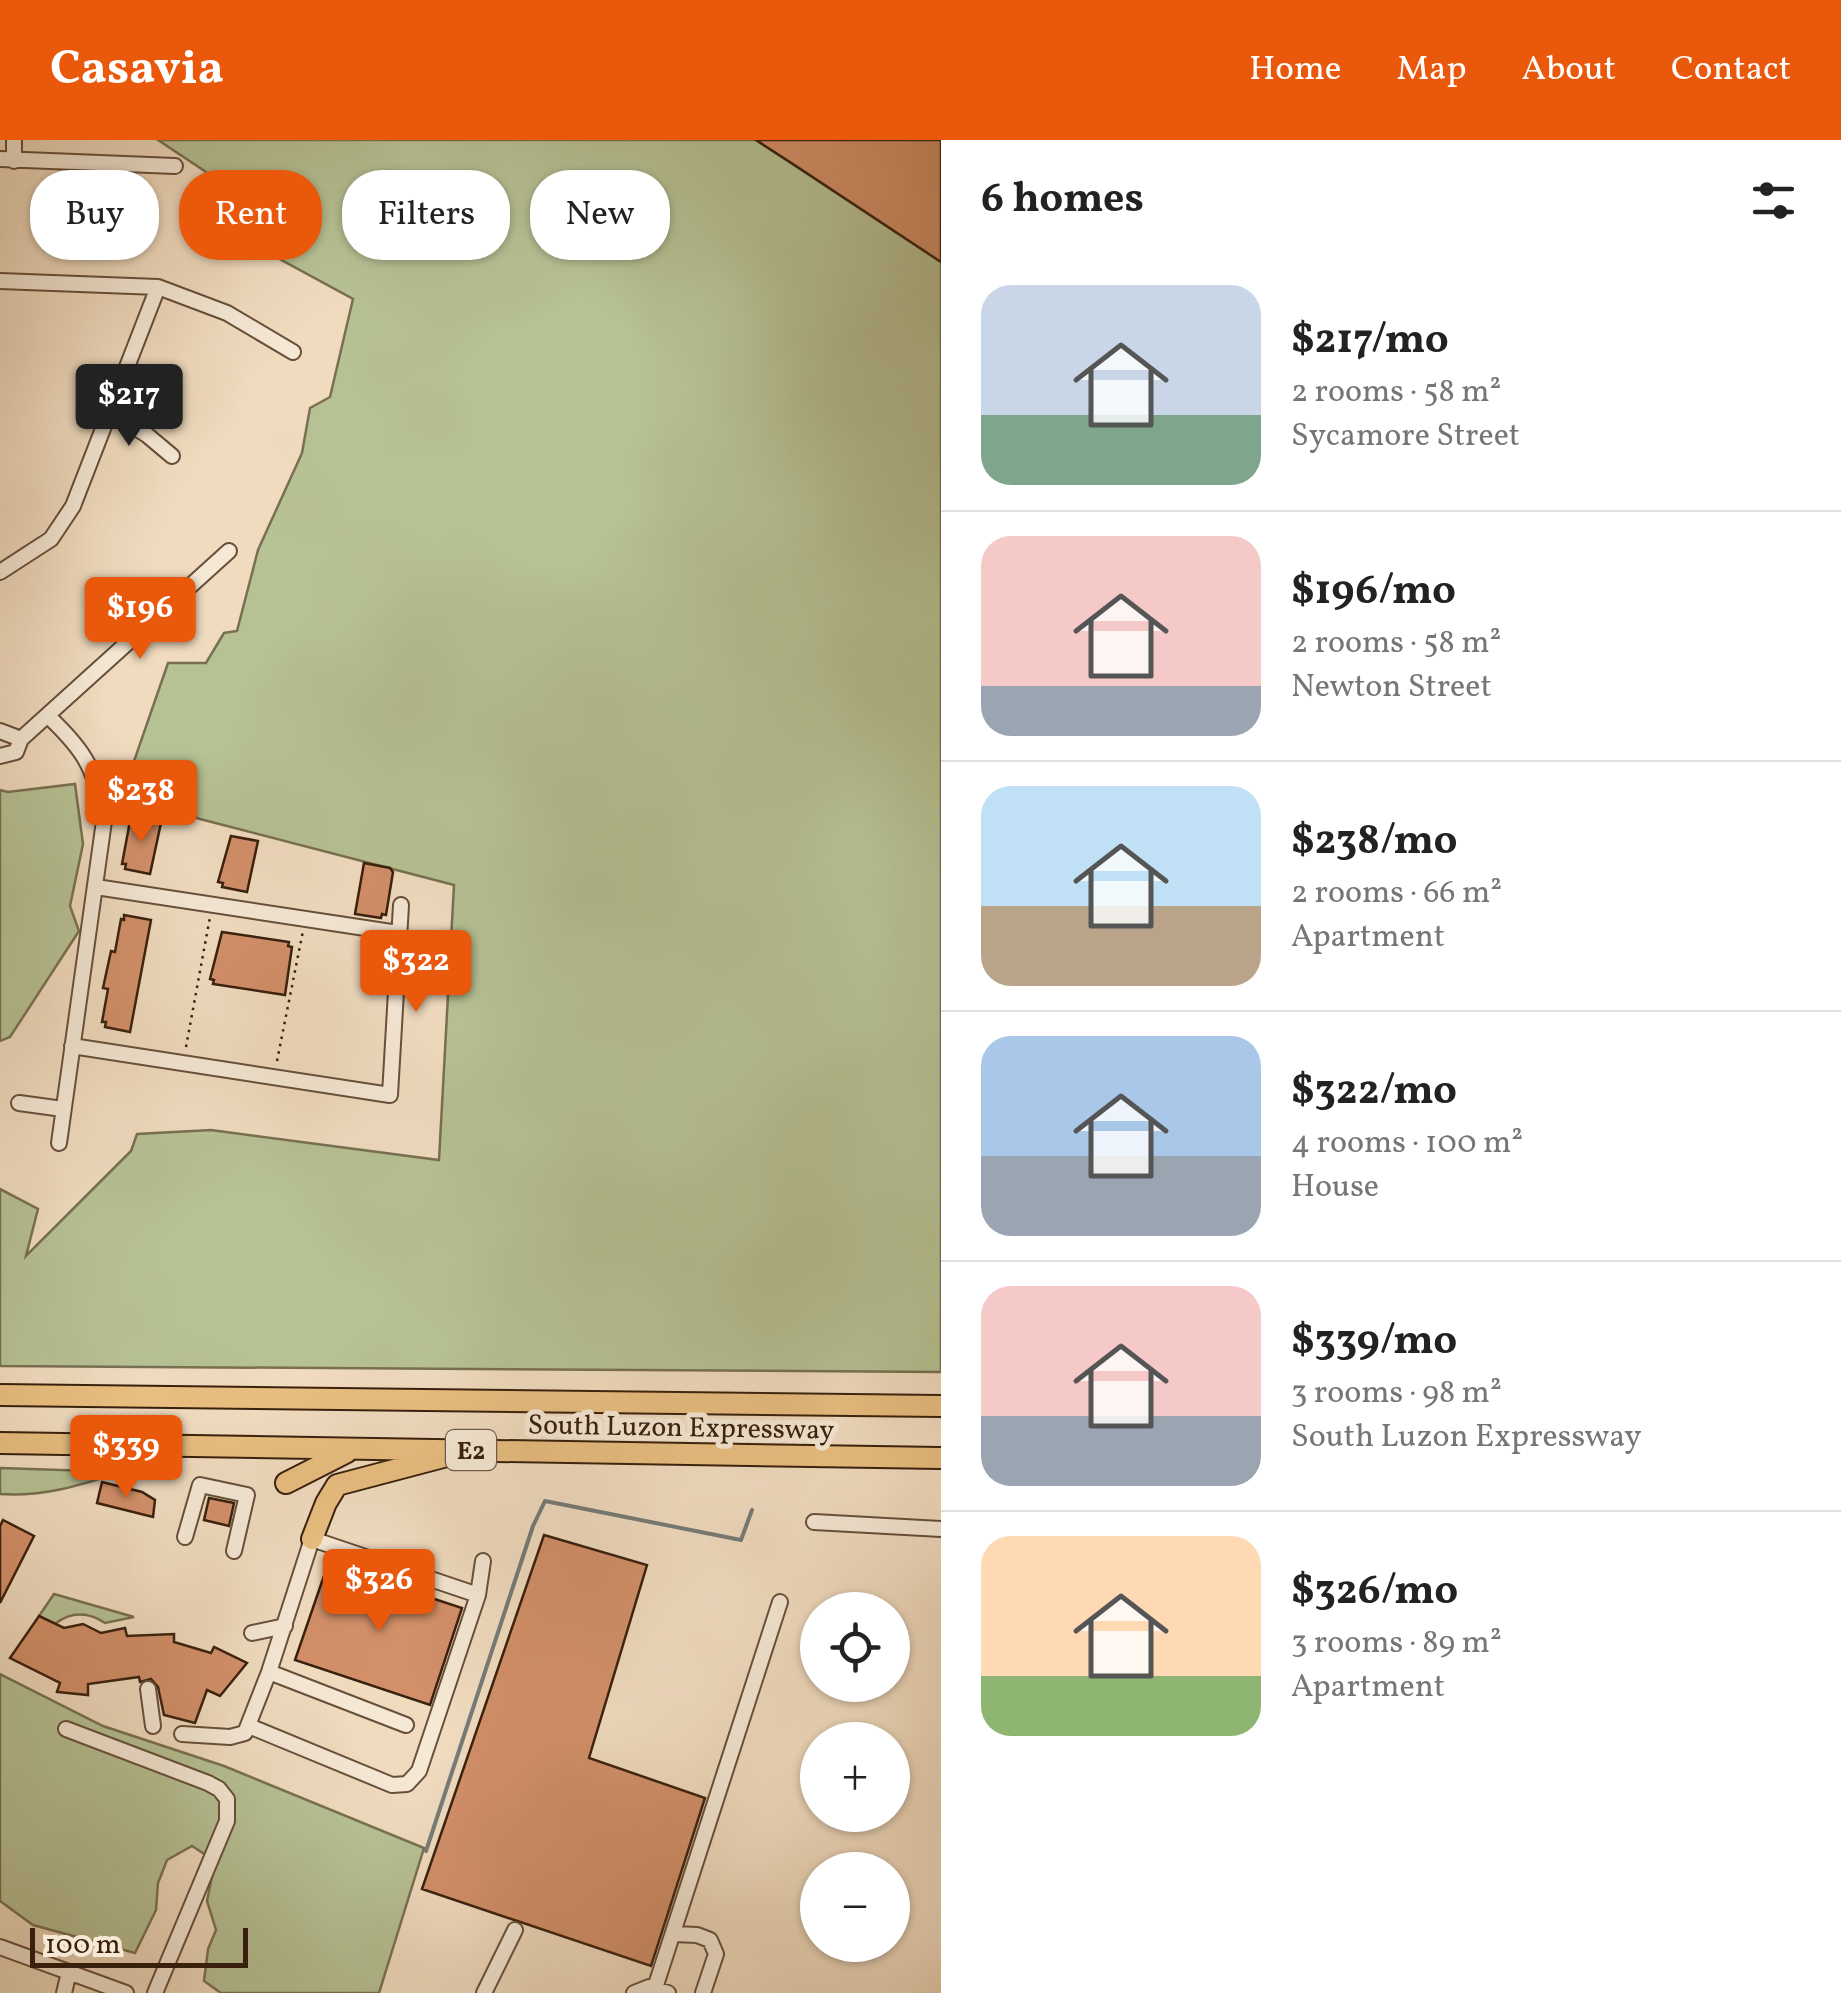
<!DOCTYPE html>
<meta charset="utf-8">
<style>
body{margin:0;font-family:Vollkorn,serif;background:#f6f6f6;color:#222;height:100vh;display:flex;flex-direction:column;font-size:38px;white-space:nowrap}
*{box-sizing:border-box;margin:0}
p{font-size:32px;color:#767676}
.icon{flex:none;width:55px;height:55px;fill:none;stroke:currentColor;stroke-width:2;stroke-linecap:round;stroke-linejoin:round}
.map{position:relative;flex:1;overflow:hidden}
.panel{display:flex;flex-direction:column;background:#fff;width:900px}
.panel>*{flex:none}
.banner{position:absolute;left:30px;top:30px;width:760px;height:90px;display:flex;gap:20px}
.controls{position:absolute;left:800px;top:1452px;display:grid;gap:20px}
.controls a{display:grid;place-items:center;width:110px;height:110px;border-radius:50%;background:#fff;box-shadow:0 2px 8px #0004;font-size:50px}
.scale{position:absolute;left:30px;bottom:25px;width:218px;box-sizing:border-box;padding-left:10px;border:5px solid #39200d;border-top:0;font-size:28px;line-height:35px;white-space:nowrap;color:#39200d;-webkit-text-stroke:8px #f5e8d5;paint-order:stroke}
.price{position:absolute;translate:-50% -85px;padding:0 22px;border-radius:10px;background:#ea580c;color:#fff;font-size:32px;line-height:65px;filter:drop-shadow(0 2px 5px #0008)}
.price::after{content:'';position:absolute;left:50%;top:60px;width:30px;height:22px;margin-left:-15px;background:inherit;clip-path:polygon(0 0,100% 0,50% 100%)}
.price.on{background:#222;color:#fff}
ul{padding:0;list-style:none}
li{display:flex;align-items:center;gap:30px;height:250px;padding:0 40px}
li+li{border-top:2px solid #e0e0e0}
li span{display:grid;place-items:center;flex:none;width:280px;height:200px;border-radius:30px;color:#555}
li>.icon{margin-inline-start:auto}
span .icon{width:120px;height:120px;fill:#fffc;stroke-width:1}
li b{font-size:42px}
h2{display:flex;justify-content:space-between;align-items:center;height:120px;padding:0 40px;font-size:42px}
.chip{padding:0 35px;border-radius:40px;background:#fff;box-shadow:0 2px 8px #0004;font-size:35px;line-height:90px}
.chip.on{background:#ea580c;color:#fff}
header{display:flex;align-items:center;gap:60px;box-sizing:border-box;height:140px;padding:0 50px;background:#ea580c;color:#fff}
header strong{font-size:48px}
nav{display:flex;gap:55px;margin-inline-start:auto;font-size:35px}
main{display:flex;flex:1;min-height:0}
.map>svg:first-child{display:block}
</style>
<header>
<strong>Casavia</strong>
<nav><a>Home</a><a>Map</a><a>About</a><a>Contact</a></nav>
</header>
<main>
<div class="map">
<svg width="941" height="1853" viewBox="0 0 941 1853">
<rect width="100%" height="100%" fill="#f0dbbf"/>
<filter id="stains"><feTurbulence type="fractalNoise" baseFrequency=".002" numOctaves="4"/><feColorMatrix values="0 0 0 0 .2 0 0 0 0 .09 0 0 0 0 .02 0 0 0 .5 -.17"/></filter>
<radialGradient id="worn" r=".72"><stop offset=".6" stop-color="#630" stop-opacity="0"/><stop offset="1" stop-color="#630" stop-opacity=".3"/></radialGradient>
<path fill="#b6c194" stroke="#787050" stroke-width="2.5" d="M158 0H756L941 122V1232L0 1226V1049L38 1069 26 1116 131 1011 137 994 211 990 439 1020 454 745 200 679 123 653 168 523H206L224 493 237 491 258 410 302 313 310 268 330 257 353 159 206 79V32Z
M75 644 83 704 70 766 79 791 10 897 0 901V650L8 652Z
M0 1328 122 1332C81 1345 44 1357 0 1354Z
M54 1454 134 1477 105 1483C89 1472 71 1471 55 1484L39 1476Z
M0 1534 103 1586 224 1626 424 1708 379 1853H221L204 1841 208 1809 216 1790 207 1761 215 1721 192 1706 167 1720 158 1743 156 1770 135 1813 33 1785 0 1761Z"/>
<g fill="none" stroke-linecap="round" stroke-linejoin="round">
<path stroke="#767b77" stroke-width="4" d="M426 1711 533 1386 545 1361 741 1400 752 1370"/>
</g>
<path fill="#d28f69" stroke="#39200d" stroke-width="2.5" d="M756 0H941V122L796 26Z
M134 677 161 683 150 734 125 729 126 724H122L130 681Z
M231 696 258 701 247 752 222 747 223 743 218 742Z
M364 723 390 728 393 732 386 775 382 774 381 778 355 774Z
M124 775 151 780 130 892 105 887 106 882H102L108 849 103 848 111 811 115 812 121 779 124 780Z
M222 792 289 802 288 806 292 807 285 855 213 844 214 840 210 839Z
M102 1342 142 1352 155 1360 153 1377 97 1363Z
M209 1358 234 1363 229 1386 204 1380Z
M3 1380 34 1396 0 1463V1386Z
M544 1395 647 1425 589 1618 705 1658 651 1826 422 1749Z
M328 1424 462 1468 430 1565 295 1520Z
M39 1476 64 1488 83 1484 101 1493 125 1488 127 1496 174 1494V1502L211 1513 214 1507 247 1523 220 1556 207 1550 195 1583 164 1575 158 1547 151 1539 140 1542 139 1537 88 1544V1555L57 1552 60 1543 10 1518Z"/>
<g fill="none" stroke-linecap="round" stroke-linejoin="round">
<g stroke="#674f3a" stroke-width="18">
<path id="minor" d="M0 19 175 26
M14 21V0
M0 141 158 147 227 173 293 212
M111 272 147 295 172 316
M0 432 51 399 73 366 158 147
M48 576C84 610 93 626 105 674L59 1003
M0 591 21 599
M0 616 16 612 21 599 229 411
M96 747 398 793
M72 906 390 955 401 765
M19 963 63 969
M814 1382 941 1389
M185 1397 200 1345 247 1355 234 1411
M252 1493 285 1486
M269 1532 406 1585
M148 1549 153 1586
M249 1586 392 1645 407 1644 419 1631 478 1455 483 1421
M66 1589 208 1643 219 1649 227 1659V1681L155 1853
M182 1594 230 1597 245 1593 269 1532 312 1399 478 1455
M674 1794 697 1795 710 1800 716 1814 703 1853
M0 1807 126 1853
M655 1848 780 1462
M64 1853 69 1832
M484 1853 515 1790
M634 1853 649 1847 668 1853"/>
</g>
<g stroke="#39200d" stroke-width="24">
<path id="highway" d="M0 1255 941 1266
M0 1303 941 1318
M286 1343 347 1312
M312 1399 326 1363 337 1345 447 1316"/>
</g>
<path stroke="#39200d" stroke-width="2.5" stroke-dasharray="2.5 5" stroke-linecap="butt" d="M186 907 210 777
M277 921 303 791"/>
<use href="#minor" stroke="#f5e8d5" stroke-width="14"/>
<use href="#highway" stroke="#e8be80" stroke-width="20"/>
</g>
<g text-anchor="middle" stroke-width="10" stroke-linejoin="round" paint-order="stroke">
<rect fill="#f5e8d5" stroke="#715c49" stroke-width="2.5" x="446" y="1290" width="50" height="40" rx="8"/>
<g font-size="25" font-weight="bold" fill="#39200d">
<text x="471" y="1319">E2</text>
</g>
<g font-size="28" fill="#39200d" stroke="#f5e8d5">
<text transform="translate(681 1286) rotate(1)" y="10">South Luzon Expressway</text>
</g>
</g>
<rect width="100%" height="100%" filter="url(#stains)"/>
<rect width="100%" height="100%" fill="url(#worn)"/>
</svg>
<div class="controls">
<a><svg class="icon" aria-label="locate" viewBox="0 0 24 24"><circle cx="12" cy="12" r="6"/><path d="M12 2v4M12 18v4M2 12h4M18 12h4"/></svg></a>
<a>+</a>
<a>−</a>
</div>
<div class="scale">100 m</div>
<b class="price on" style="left:129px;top:309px">$217</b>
<b class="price" style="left:140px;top:522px">$196</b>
<b class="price" style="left:141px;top:705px">$238</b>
<b class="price" style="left:416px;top:875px">$322</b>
<b class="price" style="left:126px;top:1360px">$339</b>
<b class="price" style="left:379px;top:1494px">$326</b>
<div class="banner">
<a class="chip">Buy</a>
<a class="chip on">Rent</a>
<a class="chip">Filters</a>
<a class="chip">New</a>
</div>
</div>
<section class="panel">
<h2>6 homes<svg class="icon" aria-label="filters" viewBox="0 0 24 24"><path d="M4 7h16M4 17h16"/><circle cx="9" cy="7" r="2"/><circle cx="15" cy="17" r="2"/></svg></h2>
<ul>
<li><span style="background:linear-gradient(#c9d6e8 65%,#7fa58c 0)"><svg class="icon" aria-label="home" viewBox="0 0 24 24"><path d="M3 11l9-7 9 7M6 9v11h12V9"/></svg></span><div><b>$217/mo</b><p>2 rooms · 58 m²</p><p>Sycamore Street</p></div></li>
<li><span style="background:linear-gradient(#f6c9c9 75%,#9aa5b1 0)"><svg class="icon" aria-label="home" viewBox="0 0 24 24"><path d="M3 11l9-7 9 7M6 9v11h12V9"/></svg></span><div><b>$196/mo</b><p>2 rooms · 58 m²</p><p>Newton Street</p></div></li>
<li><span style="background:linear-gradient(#bfe0f5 60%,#b9a48a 0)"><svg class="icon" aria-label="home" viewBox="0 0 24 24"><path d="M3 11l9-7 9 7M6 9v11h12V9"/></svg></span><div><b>$238/mo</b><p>2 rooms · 66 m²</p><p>Apartment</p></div></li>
<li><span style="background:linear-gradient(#a9c7e8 60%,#9aa5b1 0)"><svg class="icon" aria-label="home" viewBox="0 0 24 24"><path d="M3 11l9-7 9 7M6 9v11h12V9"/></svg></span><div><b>$322/mo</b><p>4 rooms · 100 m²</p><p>House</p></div></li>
<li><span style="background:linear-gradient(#f6c9c9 65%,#9aa5b1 0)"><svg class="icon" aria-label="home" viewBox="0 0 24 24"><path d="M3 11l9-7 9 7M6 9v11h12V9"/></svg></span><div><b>$339/mo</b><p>3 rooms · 98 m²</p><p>South Luzon Expressway</p></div></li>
<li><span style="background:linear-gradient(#ffd9b3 70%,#8fb573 0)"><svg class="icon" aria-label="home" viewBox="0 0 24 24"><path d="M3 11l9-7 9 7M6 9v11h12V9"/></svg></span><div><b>$326/mo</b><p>3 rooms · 89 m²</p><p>Apartment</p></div></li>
</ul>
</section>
</main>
